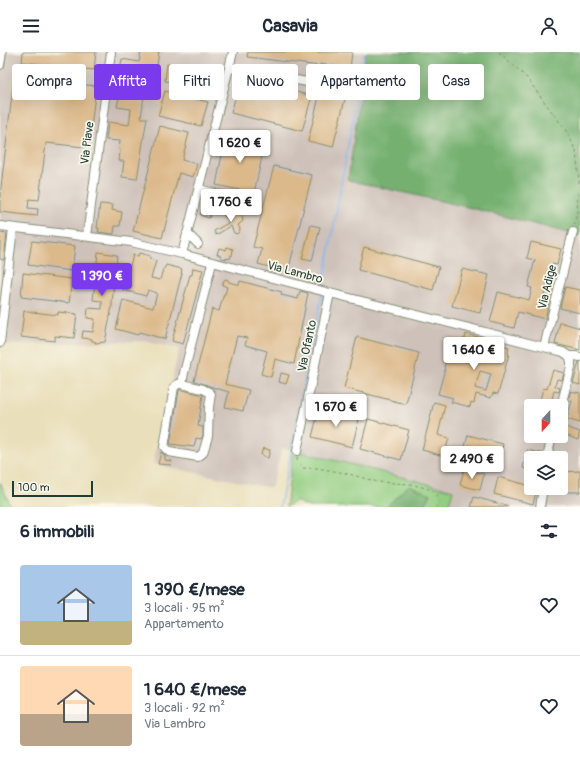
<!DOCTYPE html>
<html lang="it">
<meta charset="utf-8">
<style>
body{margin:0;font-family:Pangolin,sans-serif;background:#f2f2f3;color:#1f2937;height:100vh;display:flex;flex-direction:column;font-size:15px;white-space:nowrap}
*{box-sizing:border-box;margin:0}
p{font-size:13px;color:#747a83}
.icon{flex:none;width:22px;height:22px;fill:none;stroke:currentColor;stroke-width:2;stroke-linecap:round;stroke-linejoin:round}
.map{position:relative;height:455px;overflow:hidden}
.sheet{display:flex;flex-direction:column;background:#fff;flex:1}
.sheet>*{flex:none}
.top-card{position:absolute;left:12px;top:12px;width:556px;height:36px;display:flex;gap:8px}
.needle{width:26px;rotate:201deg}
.buttons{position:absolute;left:524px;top:347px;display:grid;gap:8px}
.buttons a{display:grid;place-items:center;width:44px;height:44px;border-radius:4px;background:#fff;box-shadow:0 4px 16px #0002;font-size:20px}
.scale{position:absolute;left:12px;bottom:10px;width:81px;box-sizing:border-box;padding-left:4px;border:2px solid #1f3d34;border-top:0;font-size:11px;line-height:14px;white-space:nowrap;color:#1f3d34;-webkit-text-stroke:3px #fbf7ec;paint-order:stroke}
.price{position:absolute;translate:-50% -34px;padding:0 9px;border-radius:4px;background:#fff;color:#222;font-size:13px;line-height:26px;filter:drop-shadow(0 1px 2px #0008)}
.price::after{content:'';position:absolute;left:50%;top:24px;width:12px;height:9px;margin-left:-6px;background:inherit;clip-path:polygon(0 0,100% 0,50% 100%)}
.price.active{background:#7c3aed;color:#fff}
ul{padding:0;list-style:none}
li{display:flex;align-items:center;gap:12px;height:100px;padding:0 20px}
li+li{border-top:1px solid #e0e1e3}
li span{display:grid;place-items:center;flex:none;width:112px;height:80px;border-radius:4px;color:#555}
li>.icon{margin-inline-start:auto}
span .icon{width:48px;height:48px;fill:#fffc;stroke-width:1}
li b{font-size:17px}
h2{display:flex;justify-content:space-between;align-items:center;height:48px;padding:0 20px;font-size:17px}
.pill{padding:0 14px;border-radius:4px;background:#fff;box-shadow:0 4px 16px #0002;font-size:14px;line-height:36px}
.pill.active{background:#7c3aed;color:#fff}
header{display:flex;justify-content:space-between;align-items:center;height:52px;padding:0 20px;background:#fff;font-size:18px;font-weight:700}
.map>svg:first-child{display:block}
</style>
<header><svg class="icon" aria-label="menu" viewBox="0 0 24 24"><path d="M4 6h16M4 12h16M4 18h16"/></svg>Casavia<svg class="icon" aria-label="person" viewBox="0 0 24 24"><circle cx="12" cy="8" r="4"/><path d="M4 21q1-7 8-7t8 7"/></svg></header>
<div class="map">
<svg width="580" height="455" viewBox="0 0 580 455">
<rect width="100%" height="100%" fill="#fbf7ec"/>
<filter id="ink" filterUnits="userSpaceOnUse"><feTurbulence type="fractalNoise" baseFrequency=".025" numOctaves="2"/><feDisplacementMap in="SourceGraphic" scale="8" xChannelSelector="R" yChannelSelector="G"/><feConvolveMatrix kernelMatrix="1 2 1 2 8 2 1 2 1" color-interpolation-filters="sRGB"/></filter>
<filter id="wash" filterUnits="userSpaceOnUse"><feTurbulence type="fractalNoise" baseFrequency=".012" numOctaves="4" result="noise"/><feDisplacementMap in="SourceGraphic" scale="16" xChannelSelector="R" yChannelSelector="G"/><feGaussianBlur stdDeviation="0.9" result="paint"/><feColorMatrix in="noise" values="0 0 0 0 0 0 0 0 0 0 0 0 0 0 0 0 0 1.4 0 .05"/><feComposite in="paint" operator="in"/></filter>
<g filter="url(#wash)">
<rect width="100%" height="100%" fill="#e9dfba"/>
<path fill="#cec1b9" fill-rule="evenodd" d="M0 0H366V5L476 157 580 184V455H448L452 438 282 396 271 436 153 412 179 297 144 289 0 293ZM531 354H561V384H531ZM531 406H561V436H531Z"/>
<path fill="#92cd81" stroke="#58855a" d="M293 398 453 438 448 455H424L431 442 409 433 386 455H308L296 449 286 455Z
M0 430 11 455H0Z"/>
<path fill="#75b06f" stroke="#4a7652" d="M366 0H580V184L476 157 348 128Z
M409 433 431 442 424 455H386Z"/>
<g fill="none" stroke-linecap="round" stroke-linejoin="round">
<path stroke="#81b6ef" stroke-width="1.5" d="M323 235 363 10 364 0
M280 455 322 241"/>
</g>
<g id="blocks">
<path fill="#dcb98b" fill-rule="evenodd" d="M23 0H96L94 18 22 10Z
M141 0H159L155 28 119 23 122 7 139 10Z
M248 0H352L349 25 333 23 335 14 320 12V14L247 5Z
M186 11 216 15 213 36 165 29 167 12 186 14Z
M15 18 30 20V27L96 34 91 76H86L84 95 46 91 39 148 29 147 28 156 38 157 37 164 0 160V143Z
M241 26 312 44 302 79 231 61Z
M121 32 145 36 141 66H147L137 127 122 125 124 109H119L120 98H119L120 89 106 88 108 70 129 73 131 57 117 55 119 45 115 44 116 35 120 36Z
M165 39 208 50 201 74 158 64Z
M320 41 345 47 333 95 308 89Z
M160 74 189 81 182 108 197 112 193 125 179 121 162 186 133 179Z
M226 83 265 91 254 141 216 133Z
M274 114 312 123 288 220 258 212 262 197 253 195Z
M204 149 214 152 209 166 200 163Z
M100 152 113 153 112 158 122 160 120 174H115L114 182 98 180 99 176H97Z
M228 159 230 161 232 164 238 162 242 164 243 169 238 173 240 177 239 180 237 182 234 181 231 174 216 183 214 179 230 170 224 164V161Z
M311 173 320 175 312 209 302 207Z
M0 181 7 182 4 208 0 207Z
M32 189 75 194 72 219 28 213Z
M531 190 561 197 557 213 552 212 544 243 550 245 545 267 518 260 514 276 490 270 498 240 529 248 532 236 528 235 535 208 527 206Z
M227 195 233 197 232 204 231 203 230 207 227 206V207L221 206V204L217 202 219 196 226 198Z
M364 195 439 215 433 238 358 218Z
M98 200 117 203 112 250V254L105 290 95 291 96 290 92 289V287L82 286 83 279 93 280 95 267 87 266 88 256 102 257V249L93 248Z
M139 201 150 204V207L156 209 151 226 160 228 163 217H164L166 213 182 217 181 221H182L165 287 139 280 138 283 116 277 123 248 153 256 157 241 148 238 146 244 123 238 133 203 138 204Z
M193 216 203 218 183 292 172 289 190 223H192Z
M462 217 489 223 480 261 452 254Z
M23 221 72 227 69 251 21 245Z
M227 227 229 230 239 233 240 229 282 240 281 243 298 247 300 239 308 241 294 312 275 307 271 325 261 322 267 299 245 293 247 286 237 284 225 332 249 338 243 359 225 355 229 340 212 335 204 332 194 329 212 257 219 259 224 242H225L227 235 222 233 224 228Z
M565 235 580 238V261L560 256Z
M24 259 58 263V260L77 262 74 286 55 284V289L21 285Z
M560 270 580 276V298L555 292Z
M466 282 493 289V291L509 295 508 301 509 302 498 342 493 341 491 346 476 342 474 351 471 350 470 355 451 350 453 346 438 342 445 317 444 316 446 308 450 309 451 303 457 305 460 294H461L463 287H465ZM480 319 491 322 486 339 475 336Z
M357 285 419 301 406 352 344 336Z
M579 310H580V333L573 331Z
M553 318 564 321 562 328 557 327 555 334 560 336 559 340 554 339 551 351 540 348 543 336 547 337Z
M281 321 289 323 286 332 279 330Z
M179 338H183L203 343 198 374 203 375V383L201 387 196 386 194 395 170 392Z
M571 339 580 341V371L567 367 572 349 568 348Z
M434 350 445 353 438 383 449 386 444 404 422 398Z
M319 357 359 367 352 395 312 385Z
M368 367 409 378 401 408 360 397Z
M563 374 580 380 578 388 561 381Z
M468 383 503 392 498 415 462 406Z
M263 396 270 398 268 406 261 403Z
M527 398 542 401 541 406H531V418L523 416Z
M161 400 165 404V408L172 409 171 413 158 412Z
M464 417 484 422 480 438 460 433Z
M580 419V440H557V436H561V420Z
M498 425 531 434V436H537L533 452 494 442Z
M474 445 508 454 507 455H471Z"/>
</g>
</g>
<g filter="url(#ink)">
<use href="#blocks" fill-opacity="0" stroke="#848e77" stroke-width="1"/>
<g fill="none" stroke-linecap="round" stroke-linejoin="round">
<g stroke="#848e77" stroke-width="10">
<path id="minor" d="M0 13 2 0
M230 16 318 32
M199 137 254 151
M0 174 131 190 182 202 330 241 544 295 563 300 569 304H575L580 305
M187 181 198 192
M87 184 111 0
M182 202 233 0
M0 291 13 176
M544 295 573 180
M182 332 203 337 209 340 211 342 209 355 208 384 203 401 198 405 169 400 164 395 174 335 178 332H182L184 321 212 211
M561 354 571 315V309L569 304
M297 399 330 241
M547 406 552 384
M540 455 543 436"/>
</g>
<path stroke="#848e77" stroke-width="1" stroke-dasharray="3 3" stroke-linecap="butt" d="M499 0 526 25 567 80 576 99 579 129 577 160 574 174
M297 406V408L303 416H317L345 421 378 430 410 432 426 436 435 440 439 451 436 455"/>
<use href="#minor" stroke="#fff" stroke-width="8"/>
</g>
</g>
<g text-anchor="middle" stroke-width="3.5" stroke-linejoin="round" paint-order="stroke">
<g font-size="12" fill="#1f3d34" stroke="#fbf7ec">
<text transform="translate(87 91) rotate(-83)" y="4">Via Piave</text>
<text transform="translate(295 220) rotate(15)" y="4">Via Lambro</text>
<text transform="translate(547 235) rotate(-76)" y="4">Via Adige</text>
<text transform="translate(307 294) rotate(-78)" y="4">Via Ofanto</text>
</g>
</g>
</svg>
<div class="buttons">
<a><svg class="needle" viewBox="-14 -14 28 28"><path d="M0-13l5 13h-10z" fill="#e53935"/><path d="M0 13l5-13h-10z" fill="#747a83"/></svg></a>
<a><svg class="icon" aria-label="layers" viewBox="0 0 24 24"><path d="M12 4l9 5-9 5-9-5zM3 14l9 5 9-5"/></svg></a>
</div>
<div class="scale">100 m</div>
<b class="price" style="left:240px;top:112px">1 620 €</b>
<b class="price" style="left:231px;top:171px">1 760 €</b>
<b class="price active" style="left:102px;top:245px">1 390 €</b>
<b class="price" style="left:474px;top:319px">1 640 €</b>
<b class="price" style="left:336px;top:376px">1 670 €</b>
<b class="price" style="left:472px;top:428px">2 490 €</b>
<div class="top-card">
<a class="pill">Compra</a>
<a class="pill active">Affitta</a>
<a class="pill">Filtri</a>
<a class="pill">Nuovo</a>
<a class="pill">Appartamento</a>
<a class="pill">Casa</a>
</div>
</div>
<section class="sheet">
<h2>6 immobili<svg class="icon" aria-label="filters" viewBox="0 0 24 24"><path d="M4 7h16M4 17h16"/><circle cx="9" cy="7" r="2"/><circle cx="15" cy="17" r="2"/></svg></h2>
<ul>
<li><span style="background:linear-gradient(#a9c7e8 70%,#c2b280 0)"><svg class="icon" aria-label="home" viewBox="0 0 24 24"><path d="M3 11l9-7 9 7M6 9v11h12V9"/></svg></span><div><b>1 390 €/mese</b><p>3 locali · 95 m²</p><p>Appartamento</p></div><svg class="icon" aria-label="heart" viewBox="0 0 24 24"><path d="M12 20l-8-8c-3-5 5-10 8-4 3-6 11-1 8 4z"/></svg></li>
<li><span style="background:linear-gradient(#ffd9b3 60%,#b9a48a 0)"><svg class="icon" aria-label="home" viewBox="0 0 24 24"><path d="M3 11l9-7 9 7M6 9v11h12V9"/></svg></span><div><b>1 640 €/mese</b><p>3 locali · 92 m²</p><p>Via Lambro</p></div><svg class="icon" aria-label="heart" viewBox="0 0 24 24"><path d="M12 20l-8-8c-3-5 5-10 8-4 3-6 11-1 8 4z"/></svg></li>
</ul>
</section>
